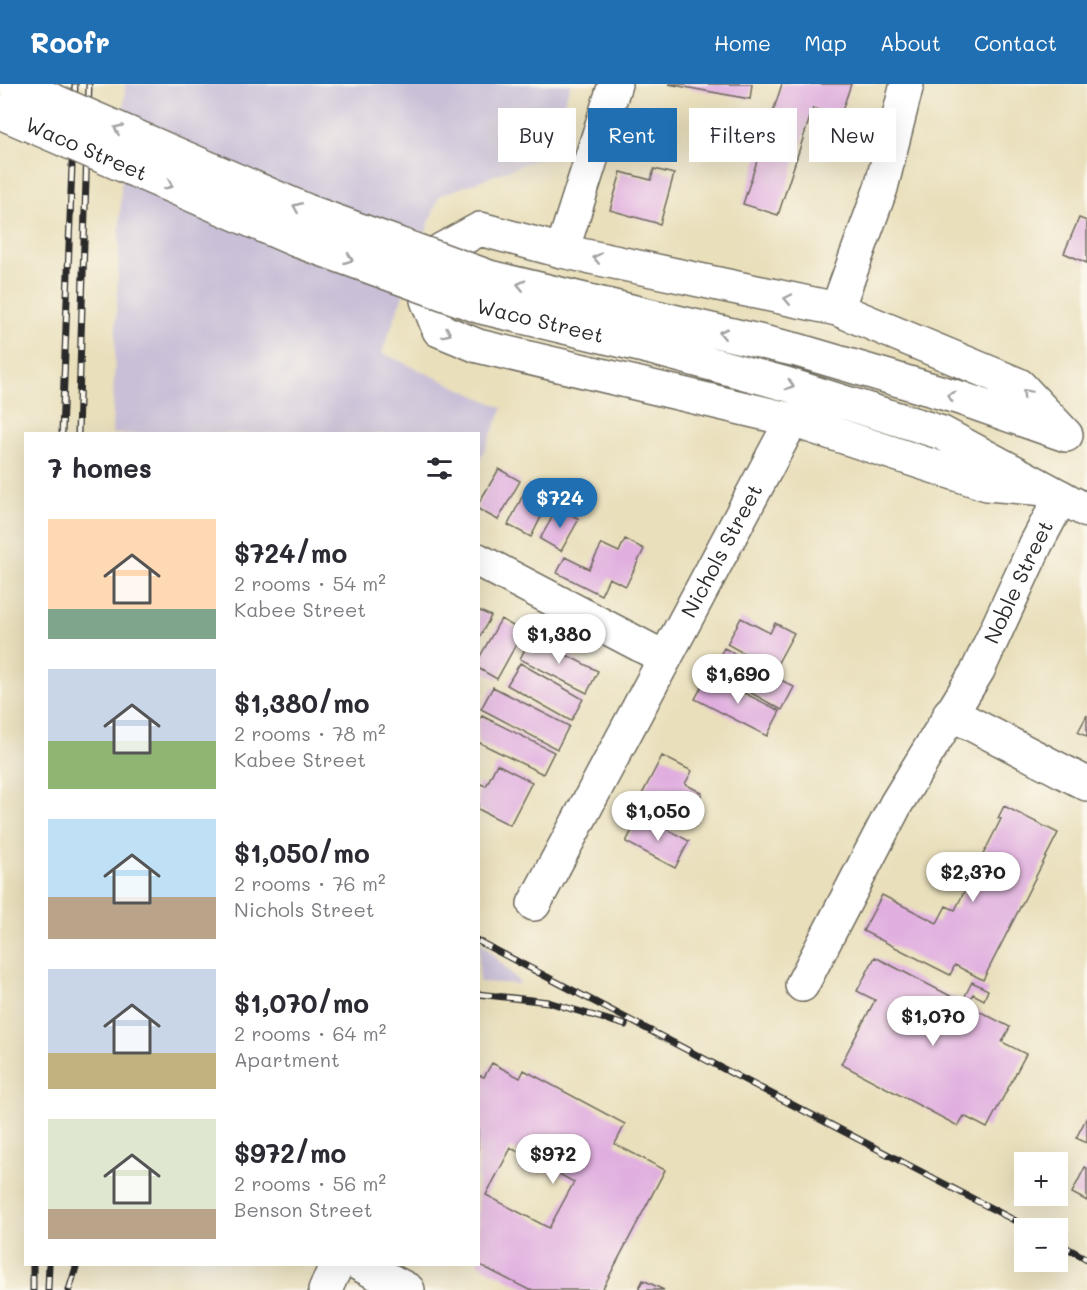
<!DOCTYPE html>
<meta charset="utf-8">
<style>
body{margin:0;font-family:Mali,sans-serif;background:#f2f2f3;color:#2b2b33;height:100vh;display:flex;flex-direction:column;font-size:22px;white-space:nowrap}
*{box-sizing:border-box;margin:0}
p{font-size:20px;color:#7c7c81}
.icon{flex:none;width:33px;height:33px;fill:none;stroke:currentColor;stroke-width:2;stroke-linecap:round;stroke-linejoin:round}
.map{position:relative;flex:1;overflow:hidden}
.sheet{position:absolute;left:24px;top:348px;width:456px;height:834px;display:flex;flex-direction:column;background:#fff;border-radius:0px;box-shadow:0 6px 24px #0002}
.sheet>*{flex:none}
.top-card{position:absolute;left:498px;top:24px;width:498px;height:54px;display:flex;gap:12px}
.buttons{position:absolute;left:1014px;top:1068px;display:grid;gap:12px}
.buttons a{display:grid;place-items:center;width:54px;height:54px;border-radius:0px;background:#fff;box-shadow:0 6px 24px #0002;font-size:30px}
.price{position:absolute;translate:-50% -51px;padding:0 14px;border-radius:21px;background:#fff;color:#222;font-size:20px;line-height:39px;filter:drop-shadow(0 2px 3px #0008)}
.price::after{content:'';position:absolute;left:50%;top:36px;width:18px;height:14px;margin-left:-9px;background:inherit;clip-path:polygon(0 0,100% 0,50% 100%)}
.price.active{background:#1f6fb2;color:#fff}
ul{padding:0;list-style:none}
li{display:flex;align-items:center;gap:18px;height:150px;padding:0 24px}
li span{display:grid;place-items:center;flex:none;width:168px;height:120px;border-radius:0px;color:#555}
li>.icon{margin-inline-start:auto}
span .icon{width:72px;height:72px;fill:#fffc;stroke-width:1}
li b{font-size:26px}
h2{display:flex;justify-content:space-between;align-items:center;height:72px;padding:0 24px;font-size:26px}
.tag{padding:0 21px;border-radius:0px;background:#fff;box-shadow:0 6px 24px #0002;font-size:21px;line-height:54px}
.tag.active{background:#1f6fb2;color:#fff}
header{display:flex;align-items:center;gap:36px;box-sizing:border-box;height:84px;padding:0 30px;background:#1f6fb2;color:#fff}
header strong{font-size:28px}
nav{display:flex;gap:33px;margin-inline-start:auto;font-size:21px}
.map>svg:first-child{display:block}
</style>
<header>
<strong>Roofr</strong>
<nav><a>Home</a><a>Map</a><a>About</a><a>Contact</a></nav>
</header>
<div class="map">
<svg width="1087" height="1206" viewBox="0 0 1087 1206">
<rect width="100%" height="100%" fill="#fbf7ec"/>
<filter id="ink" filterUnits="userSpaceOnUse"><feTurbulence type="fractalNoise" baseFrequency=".0167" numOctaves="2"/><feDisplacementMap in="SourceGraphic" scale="12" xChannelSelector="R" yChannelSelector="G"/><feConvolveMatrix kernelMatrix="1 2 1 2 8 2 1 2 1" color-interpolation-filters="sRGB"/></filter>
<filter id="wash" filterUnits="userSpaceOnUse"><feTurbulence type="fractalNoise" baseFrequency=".008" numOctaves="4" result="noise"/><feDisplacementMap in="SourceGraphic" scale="24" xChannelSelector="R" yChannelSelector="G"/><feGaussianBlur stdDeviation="1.35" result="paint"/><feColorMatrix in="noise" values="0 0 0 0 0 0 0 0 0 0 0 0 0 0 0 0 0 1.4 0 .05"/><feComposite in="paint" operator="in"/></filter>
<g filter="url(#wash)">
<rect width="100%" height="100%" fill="#e9dfbb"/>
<path fill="#c9bfd7" d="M125 0H571L543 73 439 112 382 269 503 324 479 378 478 350H112Z
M479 856 521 900 479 898Z"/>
<g id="blocks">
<path fill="#e0aedf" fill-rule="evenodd" d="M668 0H752L750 15Z
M782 0H851L840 33 813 24 778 131 743 120Z
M654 85 674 90 660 140 610 126 621 88 651 96Z
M1079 134 1087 137V179L1064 169Z
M499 385 520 397 498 436 478 425V420Z
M528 401 551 413 531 453 508 441Z
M558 423 579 435 561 467 540 455Z
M625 455 644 465 626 502 609 494 601 511 557 489 565 473 589 485 602 460 619 468Z
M478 526 491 532 478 556Z
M741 534 770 549 775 539 794 549 774 586 727 560Z
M501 535 523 548 497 595 478 584V576Z
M531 553 598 587 587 609 520 575Z
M724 564 794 603 782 626 711 587Z
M520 579 583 615 571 637 507 601Z
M708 591 780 627 767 652 695 615Z
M493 603 569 642 557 665 481 625Z
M1087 631V653L1078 648Z
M482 632 554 668 543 690 478 658V639Z
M662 672 692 687 685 700 702 709 685 742 638 718Z
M497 680 532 698 510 741 478 725V699L486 702Z
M1004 722 1058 749 983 896 955 881 950 891 863 847 882 811 937 839 946 822 955 826 1001 735 998 734Z
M640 731 689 757 675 784 626 758Z
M875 873 962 918 972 898 988 906 984 916 973 910 967 921 1010 943 1002 958 1026 970 987 1044 964 1032 958 1042 841 980 875 916 857 907Z
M492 979 520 994 524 986 625 1040 615 1060 665 1086 602 1206H529L478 1180V991L484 993ZM511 1064 574 1098 549 1144 486 1111Z
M1087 1033V1059L1076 1054Z
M1085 1083 1087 1084V1117L1072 1109Z
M643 1196 664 1206H638Z"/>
</g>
</g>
<g filter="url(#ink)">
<use href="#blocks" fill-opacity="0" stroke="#6e6a5d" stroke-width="1.5"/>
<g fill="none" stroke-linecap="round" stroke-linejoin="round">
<g stroke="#6e6a5d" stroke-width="36">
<g id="minor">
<path d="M562 167 615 0"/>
<path d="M837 225 881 104 907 0"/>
<path d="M478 476 665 574"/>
<path d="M950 629 1087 700"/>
<path id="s1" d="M534 820 792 336"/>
<path id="s2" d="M802 901 896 720 978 586 1036 460 1061 413"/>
<path d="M359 1180 408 1206"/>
<path d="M325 1206 337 1180"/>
</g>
</g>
<g stroke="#6e6a5d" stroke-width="36">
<path id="major" d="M660 234 797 266 960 314 1063 350
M652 264 786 300 942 349 1087 427
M1046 405 987 400 792 336 478 262 439 246 427 216 441 166 480 145 562 167 837 225 1019 301 1066 351"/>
</g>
<use href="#minor" stroke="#fff" stroke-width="33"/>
<use href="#major" stroke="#fff" stroke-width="33"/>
<g stroke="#2b2b2b" stroke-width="7">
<path id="rail" d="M62 350 75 0
M78 350 89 0
M478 857 1029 1144
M478 910 548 918 625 941
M1058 1159 1087 1175
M33 1206V1180
M48 1206 49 1180
M69 1206 77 1180"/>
</g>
<use href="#rail" stroke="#fbf7ec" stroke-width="4.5" stroke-dasharray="14" stroke-linecap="butt"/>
<g stroke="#6e6a5d" stroke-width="36" stroke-linecap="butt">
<g id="major-bridge">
<path d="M15 0 307 127 489 193 660 234"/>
<path id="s3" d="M0 28 296 156 481 223 652 264"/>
</g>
</g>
<use href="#major-bridge" stroke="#fff" stroke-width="33"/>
</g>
<defs><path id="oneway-chevron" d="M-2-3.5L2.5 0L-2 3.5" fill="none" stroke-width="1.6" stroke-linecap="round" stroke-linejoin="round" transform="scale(1.5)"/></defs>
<g stroke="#a0a0a0">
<use href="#oneway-chevron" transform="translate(118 45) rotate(-157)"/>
<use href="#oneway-chevron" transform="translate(169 101) rotate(23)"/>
<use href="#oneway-chevron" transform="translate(297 123) rotate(-157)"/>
<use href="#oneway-chevron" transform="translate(597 174) rotate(-168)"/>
<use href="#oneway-chevron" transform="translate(349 175) rotate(20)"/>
<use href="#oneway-chevron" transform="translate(521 201) rotate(-167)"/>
<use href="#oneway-chevron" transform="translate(788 215) rotate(-168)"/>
<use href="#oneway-chevron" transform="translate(447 249) rotate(26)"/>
<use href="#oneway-chevron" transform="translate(723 249) rotate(-167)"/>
<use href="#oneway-chevron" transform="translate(790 301) rotate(17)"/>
<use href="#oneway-chevron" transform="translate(1026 309) rotate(-133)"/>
<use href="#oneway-chevron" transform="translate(951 312) rotate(-163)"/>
</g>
</g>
<g text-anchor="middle" stroke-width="4.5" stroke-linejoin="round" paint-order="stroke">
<g font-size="21" fill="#2b2b2b" stroke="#fbf7ec">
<text dy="7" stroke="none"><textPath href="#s3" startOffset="94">Waco Street</textPath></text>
<text dy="7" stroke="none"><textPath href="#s3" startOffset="580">Waco Street</textPath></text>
<text dy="7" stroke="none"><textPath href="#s1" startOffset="400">Nichols Street</textPath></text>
<text dy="7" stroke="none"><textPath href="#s2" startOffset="458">Noble Street</textPath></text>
</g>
</g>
</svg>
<div class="buttons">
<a>+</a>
<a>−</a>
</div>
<b class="price active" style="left:560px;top:445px">$724</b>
<b class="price" style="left:559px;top:581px">$1,380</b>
<b class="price" style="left:738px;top:621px">$1,690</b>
<b class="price" style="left:658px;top:758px">$1,050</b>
<b class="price" style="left:973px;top:819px">$2,370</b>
<b class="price" style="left:933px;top:963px">$1,070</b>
<b class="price" style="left:553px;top:1101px">$972</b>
<div class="top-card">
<a class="tag">Buy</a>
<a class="tag active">Rent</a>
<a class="tag">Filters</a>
<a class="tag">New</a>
</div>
<section class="sheet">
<h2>7 homes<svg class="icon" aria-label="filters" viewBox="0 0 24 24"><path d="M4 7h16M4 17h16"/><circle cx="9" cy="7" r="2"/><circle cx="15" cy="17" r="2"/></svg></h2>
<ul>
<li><span style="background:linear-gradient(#ffd9b3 75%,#7fa58c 0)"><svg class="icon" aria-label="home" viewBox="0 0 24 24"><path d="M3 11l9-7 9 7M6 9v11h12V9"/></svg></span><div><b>$724/mo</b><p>2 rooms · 54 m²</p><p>Kabee Street</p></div></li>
<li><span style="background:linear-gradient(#c9d6e8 60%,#8fb573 0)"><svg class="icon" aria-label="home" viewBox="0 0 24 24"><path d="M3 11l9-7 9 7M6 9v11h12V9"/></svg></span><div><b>$1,380/mo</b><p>2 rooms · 78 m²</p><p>Kabee Street</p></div></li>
<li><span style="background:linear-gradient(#bfe0f5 65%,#b9a48a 0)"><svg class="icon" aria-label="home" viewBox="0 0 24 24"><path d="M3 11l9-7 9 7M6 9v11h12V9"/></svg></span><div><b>$1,050/mo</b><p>2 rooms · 76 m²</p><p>Nichols Street</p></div></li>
<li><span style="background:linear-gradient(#c9d6e8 70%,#c2b280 0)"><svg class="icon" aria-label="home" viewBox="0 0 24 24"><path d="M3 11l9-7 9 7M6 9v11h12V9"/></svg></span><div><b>$1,070/mo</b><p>2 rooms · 64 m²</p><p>Apartment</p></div></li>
<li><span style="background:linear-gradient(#dfe7d0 75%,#b9a48a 0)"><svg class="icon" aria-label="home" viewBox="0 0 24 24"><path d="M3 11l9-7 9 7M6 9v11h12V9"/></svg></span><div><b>$972/mo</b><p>2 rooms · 56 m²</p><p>Benson Street</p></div></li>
</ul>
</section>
</div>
